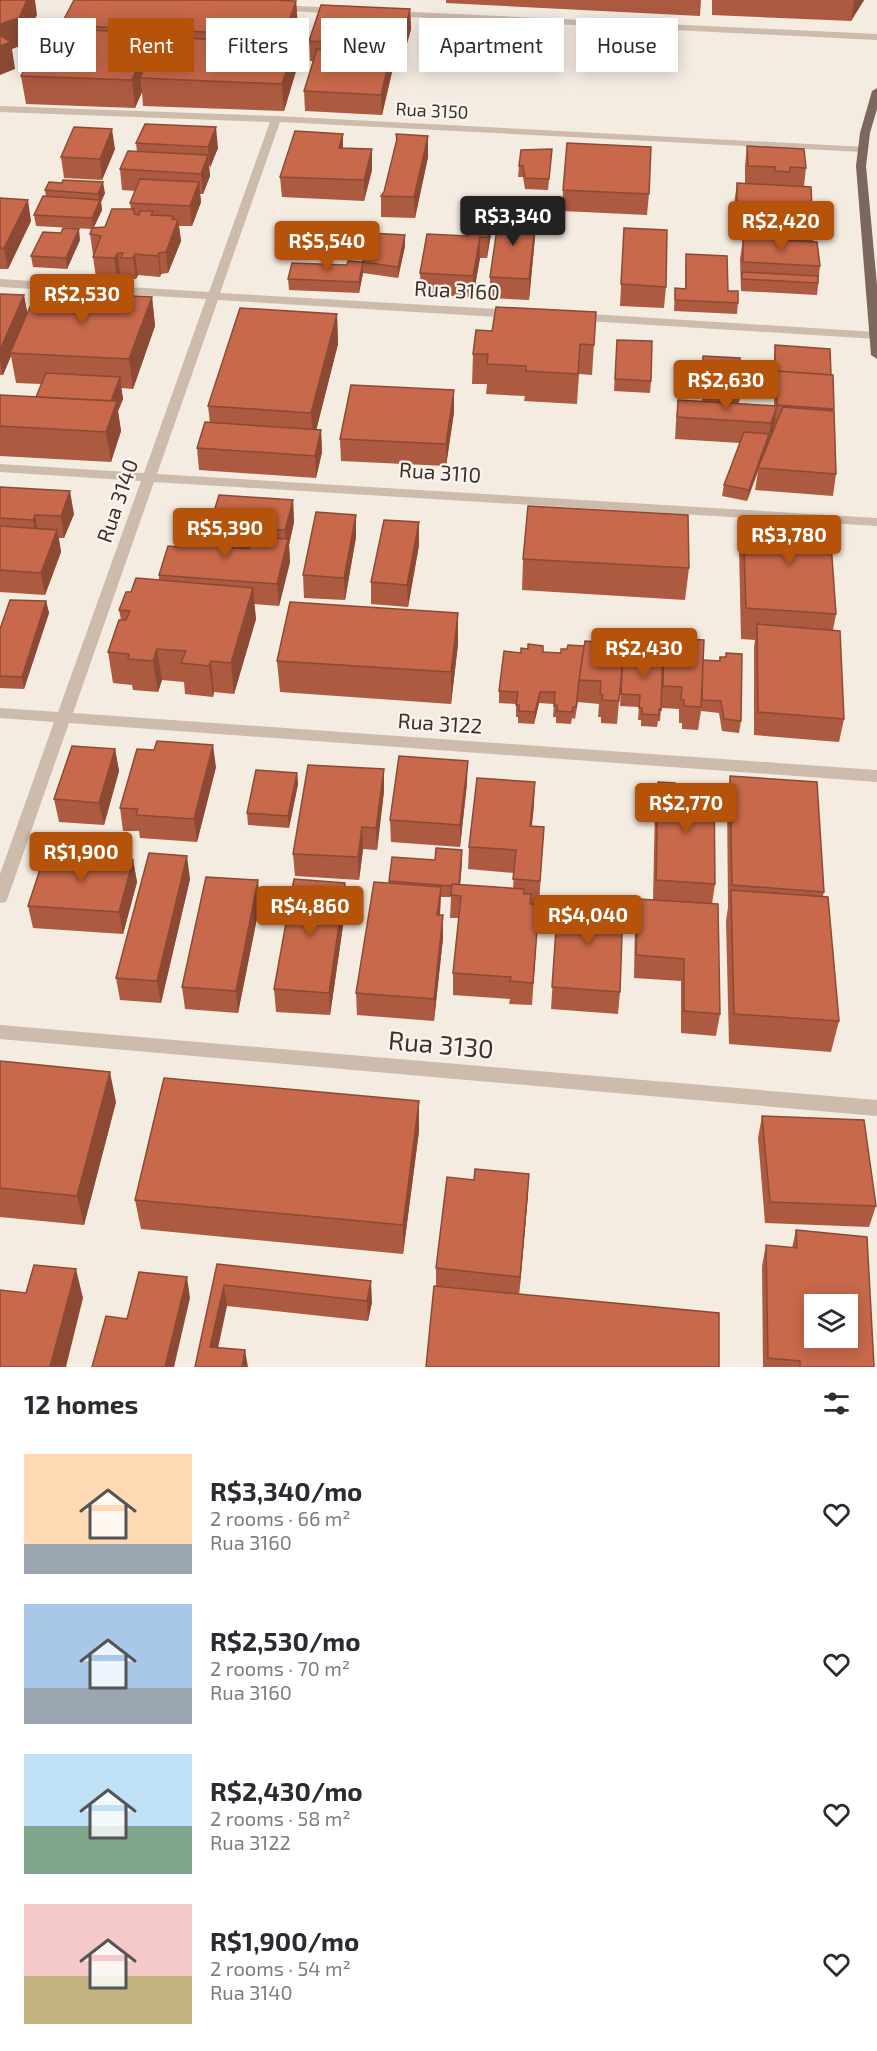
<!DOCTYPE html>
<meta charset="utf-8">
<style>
body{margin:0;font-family:"Exo 2",sans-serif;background:#f2f2f3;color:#2b2b33;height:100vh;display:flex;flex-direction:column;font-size:22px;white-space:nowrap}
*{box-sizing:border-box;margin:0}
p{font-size:20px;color:#7c7c81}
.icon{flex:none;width:33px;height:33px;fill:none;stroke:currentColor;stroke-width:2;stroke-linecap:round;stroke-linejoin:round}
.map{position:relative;height:1367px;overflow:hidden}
.panel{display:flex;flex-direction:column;background:#fff;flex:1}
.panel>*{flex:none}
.hud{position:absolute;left:18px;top:18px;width:842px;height:54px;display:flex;gap:12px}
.buttons{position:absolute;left:804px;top:1294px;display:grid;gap:12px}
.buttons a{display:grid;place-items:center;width:54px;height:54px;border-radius:0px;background:#fff;box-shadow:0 3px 15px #0003;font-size:30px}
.price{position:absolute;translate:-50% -51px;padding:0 14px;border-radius:6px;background:#b45309;color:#fff;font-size:20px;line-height:39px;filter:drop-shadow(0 2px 3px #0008)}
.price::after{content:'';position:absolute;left:50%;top:36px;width:18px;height:14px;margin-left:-9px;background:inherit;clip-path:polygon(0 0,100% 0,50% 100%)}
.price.selected{background:#222;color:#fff}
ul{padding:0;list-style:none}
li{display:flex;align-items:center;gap:18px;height:150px;padding:0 24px}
li span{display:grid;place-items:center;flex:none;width:168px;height:120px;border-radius:0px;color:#555}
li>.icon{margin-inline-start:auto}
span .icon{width:72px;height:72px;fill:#fffc;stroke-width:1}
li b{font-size:26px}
h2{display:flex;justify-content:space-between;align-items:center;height:72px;padding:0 24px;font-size:26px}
.tag{padding:0 21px;border-radius:0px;background:#fff;box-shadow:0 3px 15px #0003;font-size:21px;line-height:54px}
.tag.selected{background:#b45309;color:#fff}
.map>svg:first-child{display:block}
</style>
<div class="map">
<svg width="877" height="1367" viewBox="0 0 877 1367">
<rect width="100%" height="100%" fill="#f4ebe1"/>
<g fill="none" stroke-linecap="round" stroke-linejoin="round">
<path fill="#cdbbac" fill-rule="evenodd" d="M278 5 338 8 343 11 338 14 275 10 273 8Z
M392 11 877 34V40L389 16 387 14Z
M0 106 276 116 866 147 867 149 862 152 280 122 220 293 515 310 521 314 515 318 218 300 157 474 877 518V526L154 482 73 713 877 770V782L69 723 8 897 6 902 0 903V874L54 722 0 718V708L58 712 141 481 0 472V464L144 473 206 299 0 287V279L209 292 270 122 0 112Z
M575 313 875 332 877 339 571 320V314Z
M0 1025 877 1100V1116L0 1039Z"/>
<path fill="#7d675c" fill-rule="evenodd" d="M877 88V109L870 133 866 166 877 285V359L871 355 856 166 860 133 872 91Z"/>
</g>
<path fill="#ac5a40" d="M446 0H701L700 16 446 3Z
M712 0H864L851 21 712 15Z
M296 1 298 28 293 43 296 71 284 111 143 106 142 92 135 108 26 104 21 76 61 29V25Z
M410 9 411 29 401 65H392V72L382 115 305 111 304 91 313 61H310L309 41Z
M343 134V148L372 170 364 201 282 197 280 177Z
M396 134 428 136V157L415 218 381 217V196L384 192 396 143Z
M136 143 218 148 209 167 210 176 203 194H200L201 202 192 226H179L181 241 168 273 161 274 160 277 138 275 136 279H124L123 274H120L117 279 96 278 93 257 94 255H93L90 234 92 229 36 226 34 215 46 197 45 190 105 193 101 202 102 210 94 227H105L131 209 130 203 135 191 122 190 120 169 137 152Z
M747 146 806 168 804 186 812 209 815 233 813 242 820 266 817 295 741 291 740 259 743 238H752V227L734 226V204L737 183H745V166Z
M115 149 102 180 64 178 61 157Z
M552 149 548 190 525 189 523 177H518L519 166Z
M563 190 649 194 647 215 562 211Z
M0 198 31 221 8 269H0Z
M492 213 491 234 487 258H480L473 297 421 294 420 273 468 236Z
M536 217 535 237 529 300 490 298V277Z
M624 228 666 287 664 308 620 306Z
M405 235V246L398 278 363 273V262Z
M80 240 67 269 33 267 31 256Z
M686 254 728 291 738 303 737 314 674 311 675 288 685 289Z
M363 262V273L359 293 289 290 288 279Z
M0 294 24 295 27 313 152 297 155 326 133 389 121 388 123 399 118 411 121 431 111 462 0 456V395L36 397 41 384 16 383 11 356 3 375H0Z
M596 312 592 375 579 374 577 404 524 401 525 396 486 394 487 384H472L473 354 492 331Z
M337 314 338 344 316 430H321L322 452 316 478 199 470 197 448 210 423 208 406Z
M617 340 651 381 650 393 614 391Z
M775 345 831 375 834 409 836 474 833 496 755 490 758 472 747 501 722 496 724 485 740 443 675 439 676 421 678 400 702 401V367L703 356 740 397 739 403 774 406V356Z
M454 412 446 466 341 461 340 439Z
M0 487 74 514 64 538H59L61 552 45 595 0 592Z
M293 500 294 522 289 545 290 562 279 606 254 604 256 619 234 694 214 692 213 697 185 694 184 682 162 680 158 692 133 690 132 685 113 683 108 652 121 620 119 610 131 592 159 580V575L180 547 211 534 210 525Z
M743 518 836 614 833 630 844 719 839 742 754 735V647L755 640 741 639 739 549Z
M356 537 345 600 304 598 303 575Z
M419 545 408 607 371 604V582Z
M523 559 689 568 685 600 522 590Z
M46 601 49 613 24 689 0 688V629Z
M458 613V644L451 704 280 692 277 661Z
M625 635 617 724 601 723V717H598L599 704 578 702 575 719 572 718 571 724 556 723V717H553L554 704 539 703 534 724 518 723V717H516V704L499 703V691L521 653 543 652 560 653 567 649 602 642V638H609Z
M681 643 703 660 719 661 720 657 741 721 739 733 722 731 719 713 701 711 698 730 682 729V723H679V709L661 708 660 721H658L657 727 641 726V720H638L639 707 620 706 623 654 640 656 641 651 647 652 662 660 664 646 681 647Z
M115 749 119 771 104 825 59 822 54 799Z
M216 767 197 842 140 838 139 831H123L120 808Z
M384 769V791L377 850 363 849 359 880 295 876 293 854Z
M297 773 298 784 289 828 248 825 247 813Z
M730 776 824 892 823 896 839 1021 831 1052 729 1044 726 921 728 907 727 799Z
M658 782 675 787 695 789 696 784 715 884 712 904 720 1014 716 1036 681 1033V981L634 978 635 921 638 899 653 900 655 804Z
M467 783 460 847 391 842 390 820Z
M534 804 532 826 544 827 539 904 530 903 539 904 532 1005 509 1004 510 999 453 995V973L459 918H450L451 897H441L440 915H443V938L434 1021 357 1015 356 993 389 881 462 862 460 885 513 888 514 873 468 869 469 847Z
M133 860 137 882 123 934 33 928 28 906Z
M190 879 161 1003 120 1000 116 978Z
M345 883 346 905 330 1015 276 1012 274 989Z
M558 900 620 992 618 1014 551 1009Z
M260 903 238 1013 185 1009 182 987Z
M0 1061 116 1102 84 1225 0 1217Z
M762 1116 876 1206 869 1227 765 1223 758 1138Z
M419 1131 403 1254 141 1229 135 1200Z
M528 1195 519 1294 436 1286V1268Z
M796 1230 874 1367H763L762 1266 766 1245 792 1248Z
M217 1264 372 1302 368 1321 227 1306 195 1367Z"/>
<path fill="#8c4a34" d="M27 0H35L37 15 23 45 12 49 15 69 0 75V24Z
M854 0H864L851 21Z
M296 1 298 28 286 63 284 36Z
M410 9 411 29 401 65V46Z
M152 33 155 60 140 78 142 92 135 108 132 80Z
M295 43 296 71 284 111 282 84Z
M391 52 392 72 382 115 381 95Z
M216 127 218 148 210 168 208 147Z
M112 129 115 149 102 180 100 159Z
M343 134V154L339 148Z
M428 136V157L415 218 414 197Z
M372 149V170L364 201V180Z
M208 155 210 176 203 194 201 174Z
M103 182 105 193 101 202 102 210 93 229 92 218 99 202 98 194Z
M199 182 201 202 192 226 190 206Z
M28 200 31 221 8 269 4 248Z
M492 213 491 234 487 258 488 237Z
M173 216 175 230 178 220 181 241 168 273 166 252Z
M536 217 535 237 529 300V279Z
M79 229 80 240 67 269 66 258Z
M405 235V246L398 278V267Z
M480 237V258L473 297V276Z
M118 253 120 274 117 279 114 258Z
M159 253 161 274 160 277 158 256Z
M135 254 138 275 136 279 133 258Z
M363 262V273L359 293V282Z
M24 295 28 317 10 353 11 356 3 375 0 361V350Z
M152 297 155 326 133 389 129 359Z
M337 314 338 344 313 443 311 413Z
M120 377 123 399 118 411 121 431 111 462 106 432 110 403Z
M454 390V412L446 466V444Z
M777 406 774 428 759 468H758L747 501 749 490 769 434 771 423Z
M321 430 322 452 316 478 315 456Z
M70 491 74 514 64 538 61 516Z
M293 500 294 522 289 545 290 562 279 606 277 584 286 547 285 530Z
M35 515 39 537 37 542 33 520Z
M356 515V537L345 600 344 578Z
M419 522V545L408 607 407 585Z
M57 530 61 552 45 595 41 573Z
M225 535 228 557 222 547Z
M253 588 256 619 234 694 231 663Z
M46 601 49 613 24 689 22 677Z
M458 613V644L451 704V672Z
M157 649 162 680 158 692 153 661Z
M211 661 214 692 213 697 209 666Z
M540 692 539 703 534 724 535 712Z
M213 745 216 767 197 842 194 819Z
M115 749 119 771 104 825 99 803Z
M468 761 467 783 460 847V825Z
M384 769V791L377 850 376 828Z
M297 773 298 784 289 828 288 816Z
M535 782 534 804 529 849 530 826Z
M362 827 363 849 359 880 358 857Z
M462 850V862L459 898V886Z
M187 856 190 879 161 1003 157 981Z
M133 860 137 882 123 934 119 912Z
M258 880 260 903 238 1013 236 991Z
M345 883 346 905 330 1015 329 993Z
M441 887 440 909 437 937V915Z
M443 915V938L434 1021V999Z
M110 1072 116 1102 84 1225 77 1196Z
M419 1101V1131L403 1254V1225Z
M529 1174 528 1195 519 1298 520 1277Z
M76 1269 83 1298 66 1367H50Z
M187 1277 190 1298 174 1367H165Z
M371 1281 372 1302 368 1321 367 1301Z
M224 1285 227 1306 214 1367 210 1347Z
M245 1350 248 1367H242Z"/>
<path fill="#c8694b" stroke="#8c4a34" stroke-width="1.5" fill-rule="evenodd" d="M0 0H27L19 18 0 24Z
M74 0H274L296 1 284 36 61 25Z
M321 5 410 9 401 46 309 41Z
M46 28 152 33 132 80 21 76Z
M0 35 11 42 0 46Z
M158 37 295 43 282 84 140 78Z
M317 49 391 52 381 95 304 91Z
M145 124 216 127 208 147 136 143Z
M74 127 112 129 100 159 61 157Z
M295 131 343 134 339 148 372 149 364 180 280 177Z
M396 134 428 136 414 197 381 196 384 192 397 139Z
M567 143 651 147 649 194 563 190Z
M747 146 804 149 806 168 790 167V172L775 171V167L748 166Z
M552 149 549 179 525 178 523 166H519L521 150Z
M128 151 208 155 201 174 120 169Z
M140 179 199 182 190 206 130 203Z
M63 180 103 182 98 194 45 190 49 182 62 183Z
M737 183 811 187 812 209 737 205Z
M43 196 100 200 92 218 34 215Z
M0 198 28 200 4 248H0Z
M754 208 813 211 815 233 755 229Z
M112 209H134V214L139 215 140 211H153L151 215 173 216 172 219 178 220 166 252 159 253 158 256 135 254 133 258H121L123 253H118L114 258 93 257 101 236 90 234 92 228 105 227Z
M472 212 492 213 488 237H480L473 276 420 273 427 234 468 236Z
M499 215 536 217 529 279 490 277Z
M63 228 79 229 66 258 31 256 43 232 61 233Z
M624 228 667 230 666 287 621 284Z
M370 233 405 235 398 267 363 262Z
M743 238 817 242 820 266 743 262Z
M686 254 727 256 728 291H738V303L675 300V288L686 289Z
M348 261 363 262 359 282 288 279 292 263 347 265Z
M742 272 818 276V283L742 279Z
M37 291 152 297 129 359 10 353Z
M0 294 24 295 0 350Z
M496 307 596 312 594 345 580 344 578 374 526 371V366L487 364 488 354H473L476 330 492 331Z
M240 308 337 314 311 413 208 406Z
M617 340 652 341 651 381 615 379Z
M775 345 830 349 831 375 777 371 775 377Z
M703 356 740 358V397L703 395Z
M777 371 833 375 834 409 777 405Z
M46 373 120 377 111 401 36 397Z
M351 385 454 390 446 444 340 439Z
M0 395 117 401 106 432 0 426Z
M678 400 777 406 771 423 677 417Z
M783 407 834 411 836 474 758 468Z
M205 422 321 430 315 456 197 448Z
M744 432 769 434 749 490 724 485Z
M0 487 70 491 61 516 35 515 33 520 0 518Z
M219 495 293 500 285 530 210 525Z
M528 506 688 515 689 568 523 559Z
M316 512 356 515 344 578 303 575Z
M743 518 822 520 830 529 836 614 746 608Z
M384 520 419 522 407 585 371 582Z
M0 526 57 530 41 573 0 570Z
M185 532 225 535 222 547 249 549 252 537 288 539 277 584 159 575 168 546 180 547Z
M136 578 253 588 231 663 211 661 209 666 181 663 186 651 157 649 153 661 128 659 129 654 108 652 119 620H126L130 611 119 610 126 592H131Z
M10 600 46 601 22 677 0 676V629Z
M290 602 458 613 451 672 277 661Z
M757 624 840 631 844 719 758 712Z
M609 634 625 635 619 701 602 700 603 695 600 694 601 681 579 680 585 641 602 642V638H609Z
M688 639 704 640 701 707 684 706V700H681L682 687 663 686 664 646 682 647 681 643 688 644Z
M528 644 543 646V652L561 653V649H567L568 645 584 646 579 680 576 707H573L572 712 557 711V705L554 706 555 692H540L535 712 519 711V705H516L518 692 499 691 504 651 521 653V648L528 649Z
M648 647 663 648 661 710 659 709V715L642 714V708H639L640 695 621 694 623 654 641 656V651L647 652Z
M726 653 742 654 741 721 724 719 721 701 702 700 703 660 720 661V657H726Z
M157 741 213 745 194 819 136 815 138 809 120 808 137 749 154 750Z
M72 746 115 749 99 803 54 799Z
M399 756 468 761 460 825 390 820Z
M308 765 384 769 376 828 362 827 358 857 293 854Z
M256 770 297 773 288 816 247 813Z
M730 776 817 782 824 892 732 885Z
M477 778 535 782 530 826 544 827 540 881 513 879 516 850 469 847Z
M658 782 675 783V787L696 789V784L714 785 715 884 656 880Z
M436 848 462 850 459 884H452L451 886 389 881 392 857 435 860Z
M149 853 187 856 157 981 116 978Z
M45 854 133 860 119 912 28 906Z
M206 877 258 880 236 991 182 987Z
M294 879 345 883 329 993 274 989Z
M374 882 441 887 437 915H443L434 999 356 993Z
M452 884 524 889V894H531L530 904H539L533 983 510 981 511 977 453 973 461 896 451 895Z
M731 890 828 897 839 1021 734 1014Z
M638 899 718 904 720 1014 684 1011V959L636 955Z
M558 900 623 905 620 992 552 987Z
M0 1061 110 1072 77 1196 0 1188Z
M164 1078 419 1101 403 1225 135 1200Z
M762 1116 864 1120 876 1206 770 1202Z
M475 1169 529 1174 520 1277 436 1268 447 1177 474 1180Z
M796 1230 867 1237 874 1367H800V1361L768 1358 766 1245 797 1248ZM814 1305H848V1338H814Z
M217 1264 371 1281 367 1301 224 1285 210 1347 245 1350 242 1367H195Z
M34 1265 76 1269 50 1367H0V1290L26 1293Z
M139 1272 187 1277 165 1367H92L106 1316 127 1319Z
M434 1286 719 1313V1367H426Z"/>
<g text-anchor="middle" stroke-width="4.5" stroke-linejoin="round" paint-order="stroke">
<g font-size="18" fill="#3b302b" stroke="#fbf5ee">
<text transform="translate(432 111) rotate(3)" y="6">Rua 3150</text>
</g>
<g font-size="21" fill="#3b302b" stroke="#fbf5ee">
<text transform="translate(457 291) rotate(3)" y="7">Rua 3160</text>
<text transform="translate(440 473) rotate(4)" y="7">Rua 3110</text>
<text transform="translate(118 501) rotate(-71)" y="7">Rua 3140</text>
<text transform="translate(440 724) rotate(4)" y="7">Rua 3122</text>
</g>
<g font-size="26" fill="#3b302b" stroke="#fbf5ee">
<text transform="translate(441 1045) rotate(5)" y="9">Rua 3130</text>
</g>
</g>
</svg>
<div class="buttons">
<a><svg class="icon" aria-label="layers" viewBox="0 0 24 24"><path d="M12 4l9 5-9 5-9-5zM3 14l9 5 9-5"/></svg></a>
</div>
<b class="price selected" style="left:513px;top:247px">R$3,340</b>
<b class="price" style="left:781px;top:252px">R$2,420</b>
<b class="price" style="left:327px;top:272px">R$5,540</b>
<b class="price" style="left:82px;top:325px">R$2,530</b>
<b class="price" style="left:726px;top:411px">R$2,630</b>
<b class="price" style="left:225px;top:559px">R$5,390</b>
<b class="price" style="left:789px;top:566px">R$3,780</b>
<b class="price" style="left:644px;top:679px">R$2,430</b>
<b class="price" style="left:686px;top:834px">R$2,770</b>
<b class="price" style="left:81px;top:883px">R$1,900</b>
<b class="price" style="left:310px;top:937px">R$4,860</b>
<b class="price" style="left:588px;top:946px">R$4,040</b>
<div class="hud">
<a class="tag">Buy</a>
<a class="tag selected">Rent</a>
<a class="tag">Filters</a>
<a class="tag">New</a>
<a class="tag">Apartment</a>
<a class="tag">House</a>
</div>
</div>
<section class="panel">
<h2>12 homes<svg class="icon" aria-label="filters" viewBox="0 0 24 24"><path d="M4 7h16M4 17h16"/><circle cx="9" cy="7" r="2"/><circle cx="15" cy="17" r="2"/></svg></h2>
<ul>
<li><span style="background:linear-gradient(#ffd9b3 75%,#9aa5b1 0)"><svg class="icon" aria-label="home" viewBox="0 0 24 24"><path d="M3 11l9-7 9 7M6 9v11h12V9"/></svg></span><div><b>R$3,340/mo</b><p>2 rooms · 66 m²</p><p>Rua 3160</p></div><svg class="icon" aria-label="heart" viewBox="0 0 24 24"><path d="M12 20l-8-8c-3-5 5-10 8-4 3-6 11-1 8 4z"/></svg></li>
<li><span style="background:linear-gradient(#a9c7e8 70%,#9aa5b1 0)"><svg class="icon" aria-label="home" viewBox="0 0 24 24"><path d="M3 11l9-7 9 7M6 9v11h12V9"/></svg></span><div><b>R$2,530/mo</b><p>2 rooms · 70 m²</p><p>Rua 3160</p></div><svg class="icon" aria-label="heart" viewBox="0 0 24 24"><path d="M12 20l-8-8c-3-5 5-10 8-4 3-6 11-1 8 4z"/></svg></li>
<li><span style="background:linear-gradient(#bfe0f5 60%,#7fa58c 0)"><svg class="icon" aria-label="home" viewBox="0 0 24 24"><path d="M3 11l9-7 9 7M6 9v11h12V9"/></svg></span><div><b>R$2,430/mo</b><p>2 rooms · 58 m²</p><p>Rua 3122</p></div><svg class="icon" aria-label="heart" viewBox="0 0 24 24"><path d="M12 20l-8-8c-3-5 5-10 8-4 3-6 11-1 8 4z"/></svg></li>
<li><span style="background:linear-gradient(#f6c9c9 60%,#c2b280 0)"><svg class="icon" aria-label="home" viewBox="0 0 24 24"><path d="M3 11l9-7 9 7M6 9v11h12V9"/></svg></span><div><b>R$1,900/mo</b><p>2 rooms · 54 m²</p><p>Rua 3140</p></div><svg class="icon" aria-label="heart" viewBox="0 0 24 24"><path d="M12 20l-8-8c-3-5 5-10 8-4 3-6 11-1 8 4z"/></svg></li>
</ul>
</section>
